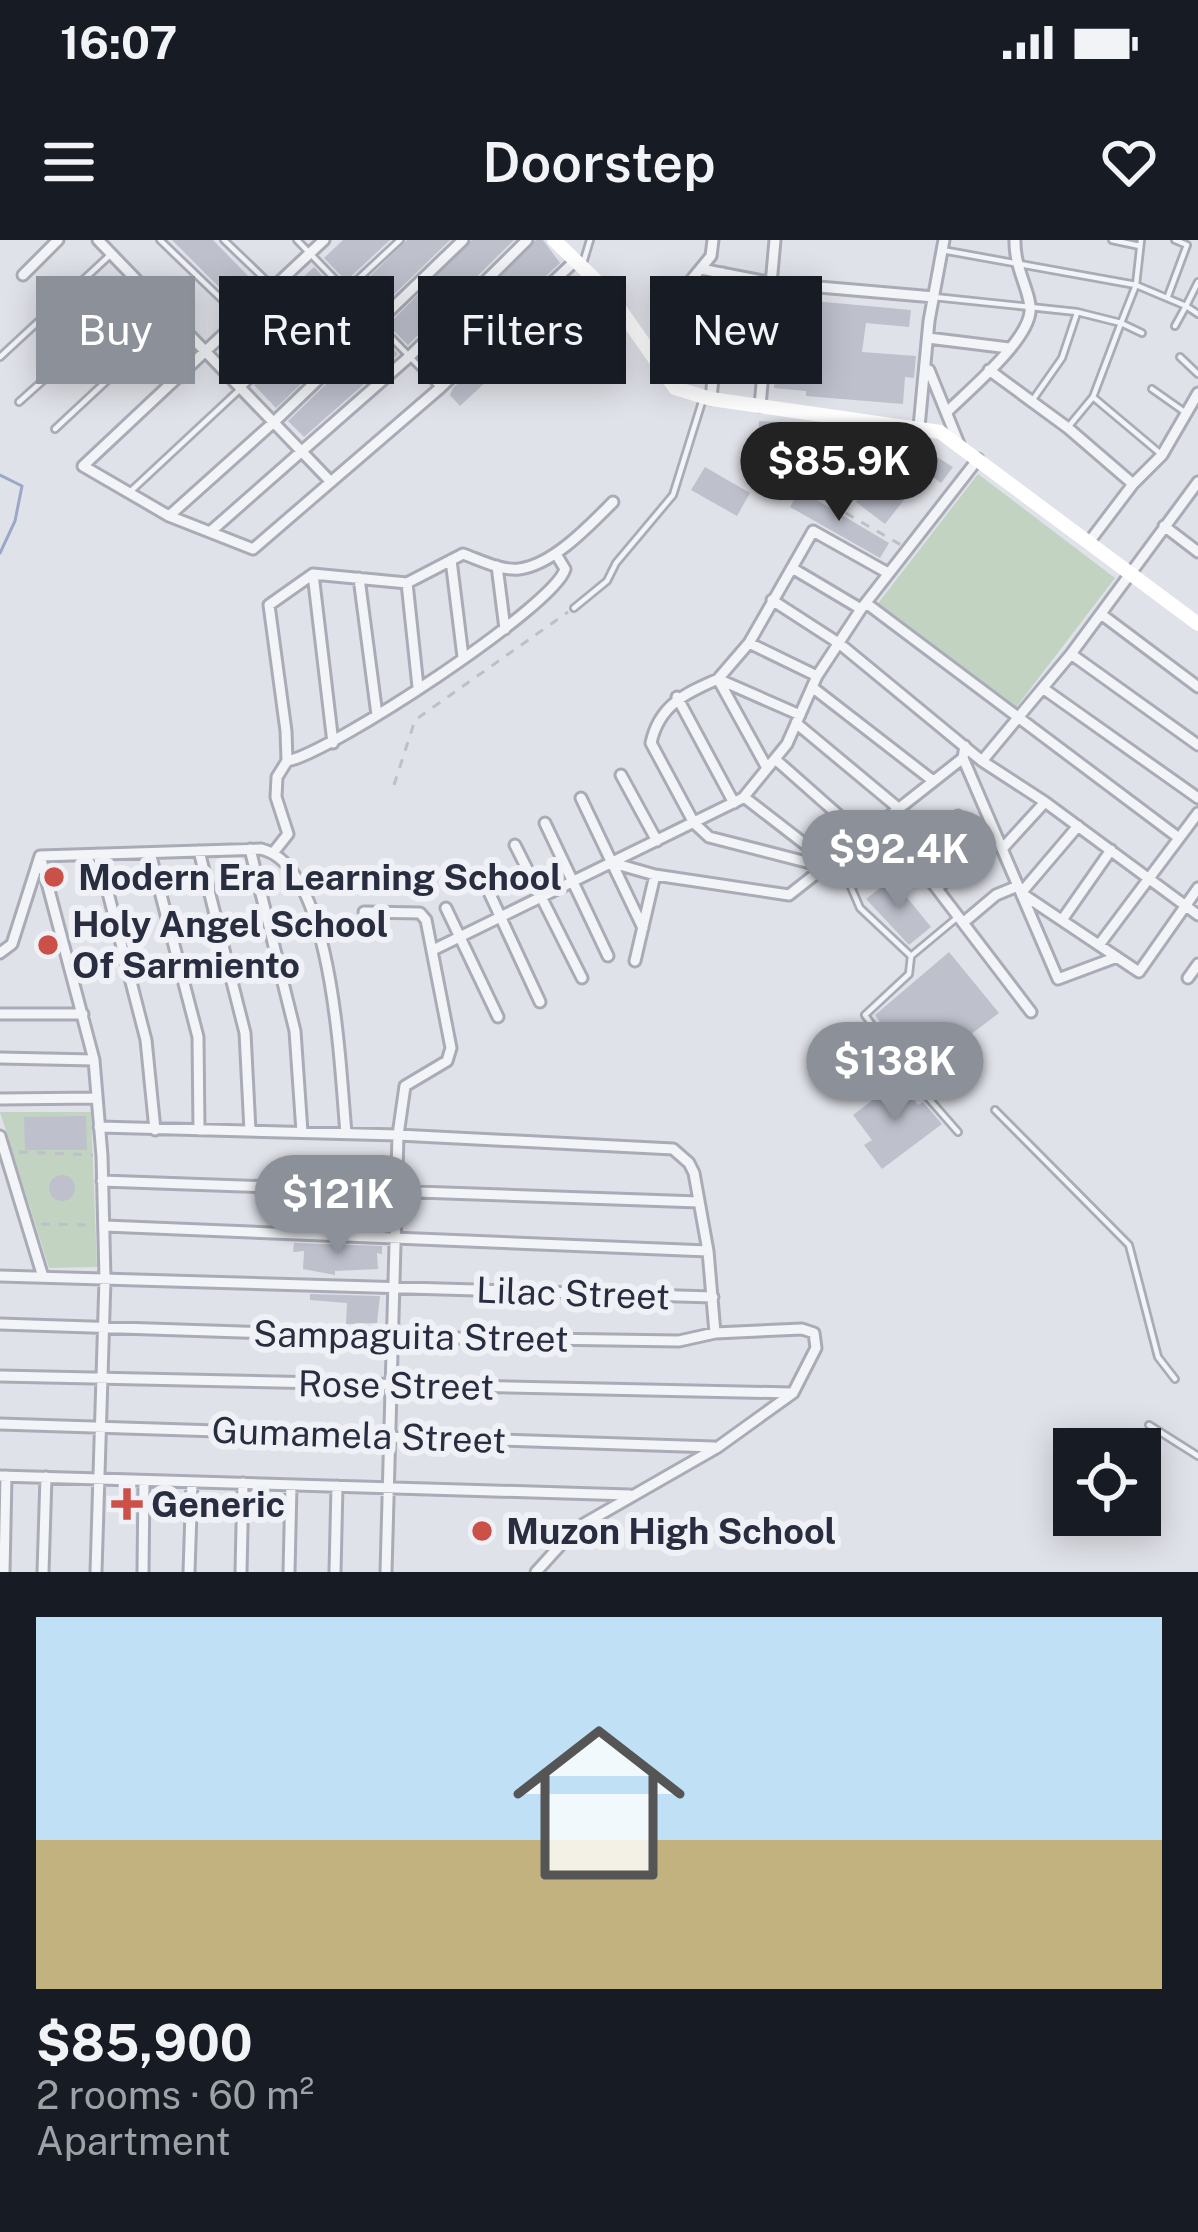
<!DOCTYPE html>
<meta charset="utf-8">
<style>
body{margin:0;font-family:"Public Sans",sans-serif;background:#242831;color:#f1f3f6;height:100vh;display:flex;flex-direction:column;font-size:45px;white-space:nowrap}
*{box-sizing:border-box;margin:0}
p{font-size:39px;color:#9ea1a6}
.icon{flex:none;width:66px;height:66px;fill:none;stroke:currentColor;stroke-width:2;stroke-linecap:round;stroke-linejoin:round}
.map{position:relative;height:1332px;overflow:hidden}
.side{display:flex;flex-direction:column;background:#171b24;flex:1}
.side>*{flex:none}
.hud{position:absolute;left:36px;top:36px;width:1128px;height:108px;display:flex;gap:24px}
.tools{position:absolute;left:1053px;top:1188px;display:grid;gap:24px}
.tools a{display:grid;place-items:center;width:108px;height:108px;border-radius:0px;background:#171b24;box-shadow:0 6px 30px #0003;font-size:60px}
.price{position:absolute;translate:-50% -102px;padding:0 27px;border-radius:42px;background:#8c9099;color:#fff;font-size:39px;line-height:78px;filter:drop-shadow(0 3px 6px #0008)}
.price::after{content:'';position:absolute;left:50%;top:72px;width:36px;height:27px;margin-left:-18px;background:inherit;clip-path:polygon(0 0,100% 0,50% 100%)}
.price.selected{background:#222;color:#fff}
ul{padding:0;list-style:none}
li{display:grid;align-content:center;gap:24px;height:636px;padding:0 36px}
li+li{border-top:3px solid #363941}
li span{display:grid;place-items:center;height:372px;border-radius:0px;color:#555}
li>.icon{margin-inline-start:auto}
span .icon{width:216px;height:216px;fill:#fffc;stroke-width:1}
li b{font-size:51px}
.tag{padding:0 42px;border-radius:0px;background:#171b24;box-shadow:0 6px 30px #0003;font-size:42px;line-height:108px}
.tag.selected{background:#8c9099;color:#fff}
.status{display:flex;justify-content:space-between;align-items:center;height:84px;padding:0 60px;background:#171b24;direction:ltr}
.status svg{height:33px;fill:currentColor}
header{display:flex;justify-content:space-between;align-items:center;height:156px;padding:0 36px;background:#171b24;font-size:54px;font-weight:600}
.map>svg:first-child{display:block}
</style>
<div class="status"><b>16:07</b><svg viewBox="0 0 49 12"><path d="M0 12V9h3v3zM5 12V6h3v6zM10 12V3h3v9zM15 12V0h3v12zM26 1h20v11H26zM47 4h2v5h-2z"/></svg></div>
<header><svg class="icon" aria-label="menu" viewBox="0 0 24 24"><path d="M4 6h16M4 12h16M4 18h16"/></svg>Doorstep<svg class="icon" aria-label="heart" viewBox="0 0 24 24"><path d="M12 20l-8-8c-3-5 5-10 8-4 3-6 11-1 8 4z"/></svg></header>
<div class="map">
<svg width="1198" height="1332" viewBox="0 0 1198 1332">
<rect width="100%" height="100%" fill="#e0e2e9"/>
<path fill="#c2d3c2" d="M978 234 1115 338 1014 470 876 366Z
M0 872H91L97 1027 49 1028Z"/>
<g fill="none" stroke-linecap="round" stroke-linejoin="round">
<path stroke="#9ca8c8" stroke-width="3" d="M0 235 22 246 15 281 0 313"/>
</g>
<path fill="#bec0cc" d="M172 0H213L258 46 237 65Z
M343 0H390L346 41 324 18Z
M407 0H450L376 72 355 51Z
M472 0H514L408 105 388 85Z
M536 0H543L560 23 440 135 422 117Z
M314 27 336 50 243 137 221 114Z
M782 53 803 55V60L911 70 909 87 866 83 862 112 916 116 914 138 905 137 903 164 806 156V151L774 148Z
M346 60 366 81 276 168 254 145Z
M535 71 547 85 460 166 450 155 453 148Z
M378 94 398 114 304 197 288 181Z
M759 181 802 183 801 191 850 190 845 214 836 213 835 246 756 241Z
M908 199 953 227 941 243 926 232 885 284 856 262Z
M705 227 750 253 737 276 691 250Z
M800 250 889 303 880 318 790 267Z
M892 639 931 687 909 705 866 659Z
M949 712 999 773 970 795 977 803 944 829 937 820 919 836 875 775Z
M899 840 918 865 923 862 942 884 882 929 864 905 872 900 853 875Z
M86 876 87 910H25L24 877Z
M49 948a13 13 0 1 1 26 0a13 13 0 1 1-26 0Z
M294 1003 382 1006V1014L377 1013 378 1029 335 1031V1035L303 1029 304 1011 293 1012Z
M310 1054 380 1056 377 1083 346 1084 347 1063 310 1060Z"/>
<g fill="none" stroke-linecap="round" stroke-linejoin="round">
<g stroke="#a9acb6" stroke-width="10">
<path id="lane" d="M160 0 238 75
M224 0 272 46
M297 0 439 147
M1112 0 1140 6
M1141 0 1136 45 1121 83 1142 93
M942 10 1136 45 1186 66 1175 86
M584 20 590 0
M1198 42 1186 66 1198 74
M1168 56 1187 5 1175 0
M934 57 1077 72 1121 83 1093 157 1069 186
M0 117 110 15
M1180 117 1198 134
M1152 149 1186 173
M1093 157 1162 215
M1034 158 1062 118 1077 73
M19 162 144 50
M55 189 174 78
M132 250 400 0
M574 368 607 341 616 323 673 255 702 162
M839 619 860 668 911 716 959 676
M911 716 909 734 865 775 903 829 958 892
M995 870 1129 1005 1158 1117 1175 1139
M1149 1185 1198 1216"/>
</g>
<g stroke="#a9acb6" stroke-width="15">
<path id="street" d="M98 0 331 242
M324 0 83 226 169 276 253 309 440 148 574 22
M701 29 773 43 934 57
M23 35 58 0
M928 98 1009 108
M929 130 959 204
M989 130 1068 188 1133 244
M663 131 674 61 711 16 713 0
M711 159 723 33
M760 166 775 0
M947 172C969 150 1027 102 1030 72 1032 54 1014 29 1015 0
M919 187 929 81 944 0
M169 276 274 182 463 0
M1164 286 1198 312
M210 292 410 116 527 0
M1089 302 1133 244 1162 215 1198 153
M451 320 463 417
M497 326 505 389
M792 328 861 369
M313 334 333 503
M359 338 377 475
M407 343 418 447
M772 360 840 404 982 521 1045 562 1198 675
M866 363 1179 598
M1101 374 1198 447
M749 403 817 436
M1071 414 1198 505
M812 447 932 540
M1044 449 1198 558
M677 457 734 563
M800 475 718 439C686 453 659 465 651 503L694 583 709 597 822 626
M796 483 897 567
M963 518 1058 739 1117 717
M775 519 861 595
M287 521C329 514 555 366 565 329L556 314
M982 521 1071 414 1198 242
M767 528 718 439 749 403 813 291 888 333
M621 535 657 601
M744 557 828 622
M581 558 643 688
M883 578 1031 772
M545 583 608 716
M1078 586 1021 653 1139 732 1198 648
M515 605 582 738
M250 609 295 791 302 892
M1002 609 1045 562
M199 611 245 793 250 891
M150 613 198 797 199 890
M273 613 288 594 276 557 277 537 287 521 286 491 269 365 313 334 407 343 463 314C480 320 501 331 519 329 553 325 590 285 613 262
M98 614 146 800 155 890
M909 614 958 576
M40 616 94 820 102 916 105 1039 96 1332
M40 616 261 609C334 626 340 831 346 893
M613 623 655 635 789 655 963 518 965 506
M937 648 978 615
M488 650 540 762
M446 668 498 777
M364 672 420 673 426 680 451 808 447 821 405 846 398 895 386 1332
M1062 680 1111 610
M964 682 996 655 1018 646
M1099 705 1198 573
M435 709 743 558 787 504 817 436 861 369 978 219
M0 713 12 704 40 616
M635 721 655 635
M1188 738 1198 724
M0 774H83
M0 818 94 820
M0 859 97 858
M99 887 398 895 673 909 689 923 694 933 708 1011 715 1093
M0 896 43 1037
M102 941 699 962
M105 986 708 1011
M0 1036 713 1057
M0 1084 392 1097 679 1101 715 1093 802 1089 814 1093 816 1108 793 1153 718 1207 575 1289 536 1332
M0 1136 792 1153
M0 1184 714 1207
M0 1236 630 1255
M4 1332 6 1236
M43 1332 46 1237
M143 1332 144 1241
M189 1332 192 1242
M241 1332 243 1243
M289 1332 291 1245
M335 1332 337 1246"/>
</g>
<path stroke="#bec0c7" stroke-width="3" stroke-dasharray="9 9" stroke-linecap="butt" d="M799 246 901 305
M394 545 415 480 568 372
M19 912 93 915
M41 984 91 985"/>
<use href="#lane" stroke="#f3f4f7" stroke-width="4.5"/>
<use href="#street" stroke="#f3f4f7" stroke-width="9"/>
<path stroke="#fff" stroke-width="14" d="M554 0 608 52 675 148 711 159 940 192 1198 384"/>
</g>
<g fill="#cb5048" stroke="#f0f1f7" stroke-width="4.5">
<circle cx="54" cy="637" r="12"/>
<circle cx="48" cy="705" r="12"/>
<path d="M121 1246h12v12h12v12h-12v12h-12v-12h-12v-12h12z"/>
<circle cx="482" cy="1291" r="12"/>
</g>
<g text-anchor="middle" stroke-width="12" stroke-linejoin="round" paint-order="stroke">
<g font-size="36" font-weight="bold" fill="#292d40" stroke="#f0f1f7" text-anchor="start">
<text x="78" y="650">Modern Era Learning School</text>
<text x="72" y="697">Holy Angel School<tspan x="72" dy="41">Of Sarmiento</tspan></text>
<text x="151" y="1277">Generic</text>
<text x="506" y="1304">Muzon High School</text>
</g>
<g font-size="36" fill="#292d40" stroke="#f0f1f7">
<text transform="translate(573 1053) rotate(2)" y="13">Lilac Street</text>
<text transform="translate(411 1096) rotate(1)" y="13">Sampaguita Street</text>
<text transform="translate(396 1145) rotate(1)" y="13">Rose Street</text>
<text transform="translate(359 1195) rotate(2)" y="13">Gumamela Street</text>
</g>
</g>
</svg>
<div class="tools">
<a><svg class="icon" aria-label="locate" viewBox="0 0 24 24"><circle cx="12" cy="12" r="6"/><path d="M12 2v4M12 18v4M2 12h4M18 12h4"/></svg></a>
</div>
<b class="price selected" style="left:839px;top:284px">$85.9K</b>
<b class="price" style="left:899px;top:672px">$92.4K</b>
<b class="price" style="left:895px;top:884px">$138K</b>
<b class="price" style="left:338px;top:1017px">$121K</b>
<div class="hud">
<a class="tag selected">Buy</a>
<a class="tag">Rent</a>
<a class="tag">Filters</a>
<a class="tag">New</a>
</div>
</div>
<section class="side">
<ul>
<li><span style="background:linear-gradient(#bfe0f5 60%,#c2b280 0)"><svg class="icon" aria-label="home" viewBox="0 0 24 24"><path d="M3 11l9-7 9 7M6 9v11h12V9"/></svg></span><div><b>$85,900</b><p>2 rooms · 60 m²</p><p>Apartment</p></div></li>
</ul>
</section>
